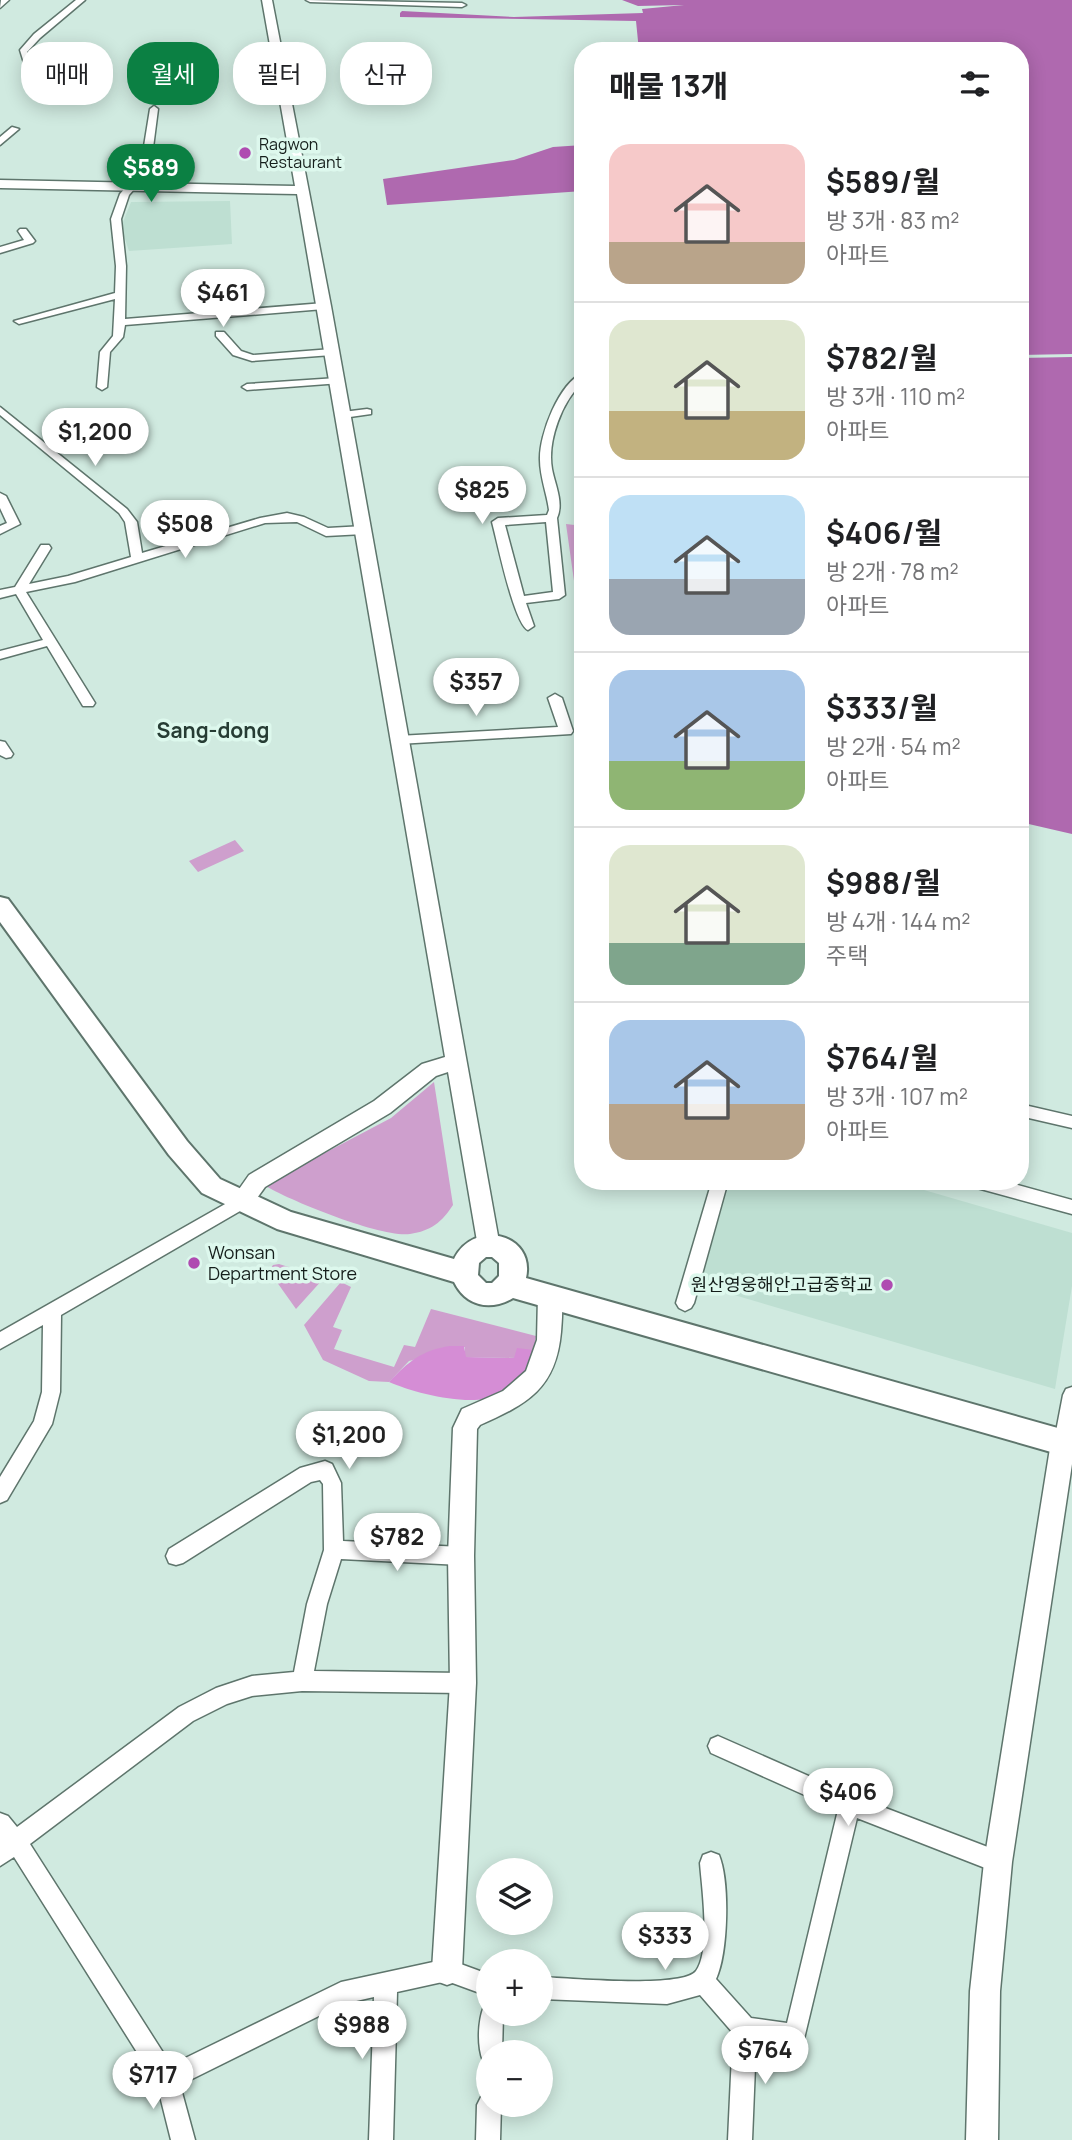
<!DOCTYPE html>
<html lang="ko">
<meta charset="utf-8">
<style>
body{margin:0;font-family:Manrope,"Noto Sans KR",sans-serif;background:#f6f6f6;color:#202124;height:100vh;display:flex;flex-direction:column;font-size:26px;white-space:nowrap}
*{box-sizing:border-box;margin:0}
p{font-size:23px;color:#757577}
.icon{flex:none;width:38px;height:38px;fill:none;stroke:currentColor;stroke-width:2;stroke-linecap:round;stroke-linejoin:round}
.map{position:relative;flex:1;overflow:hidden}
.drawer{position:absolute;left:574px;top:42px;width:455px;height:1148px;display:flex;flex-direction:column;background:#fff;border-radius:28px;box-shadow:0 4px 18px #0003}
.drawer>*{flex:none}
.banner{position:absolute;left:21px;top:42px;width:448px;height:63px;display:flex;gap:14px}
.fabs{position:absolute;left:476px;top:1858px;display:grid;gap:14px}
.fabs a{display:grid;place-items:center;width:77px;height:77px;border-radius:50%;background:#fff;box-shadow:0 4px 18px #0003;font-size:35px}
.price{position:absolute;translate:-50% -60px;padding:0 16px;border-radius:24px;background:#fff;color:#222;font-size:23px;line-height:46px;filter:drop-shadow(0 2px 4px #0008)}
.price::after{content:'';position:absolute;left:50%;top:42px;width:21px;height:16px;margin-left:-10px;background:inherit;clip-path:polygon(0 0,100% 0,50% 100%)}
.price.current{background:#0b8043;color:#fff}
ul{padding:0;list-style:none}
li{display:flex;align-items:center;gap:21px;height:175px;padding:0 35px}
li+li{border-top:2px solid #e0e0e0}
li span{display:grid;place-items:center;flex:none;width:196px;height:140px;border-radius:21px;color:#555}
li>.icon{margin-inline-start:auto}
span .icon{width:84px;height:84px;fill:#fffc;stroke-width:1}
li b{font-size:30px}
h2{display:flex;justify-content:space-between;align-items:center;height:84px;padding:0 35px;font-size:30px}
.pill{padding:0 24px;border-radius:28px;background:#fff;box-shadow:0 4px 18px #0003;font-size:24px;line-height:63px}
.pill.current{background:#0b8043;color:#fff}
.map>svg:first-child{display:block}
</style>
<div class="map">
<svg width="1072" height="2140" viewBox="0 0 1072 2140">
<rect width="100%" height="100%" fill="#d0eae0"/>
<path fill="#bedfd2" d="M230 201 232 244 129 251 121 227 131 202Z
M730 1181H893L1072 1233V1286L1055 1389 700 1285Z"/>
<path fill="#ce9fcd" d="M566 524 583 526V595H576Z
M235 840 244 851 198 872 189 861Z
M434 1082 453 1205C442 1222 431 1231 410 1234 382 1238 290 1201 264 1185L391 1118Z
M279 1264 324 1278 296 1309 269 1271 273 1265Z
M341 1282 351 1287 333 1327 342 1330 334 1349 394 1367 404 1345 415 1347 431 1309 536 1336 534 1350 515 1358 465 1357V1347L409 1361 389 1382 369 1381 323 1360 304 1325Z"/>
<path fill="#d58dd5" d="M450 1346H464L466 1357 514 1358 517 1348 534 1350V1368C523 1376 511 1389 498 1395 472 1408 414 1393 389 1382 408 1362 422 1350 450 1346Z"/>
<path fill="#af69af" d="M622 0H1072V354L1020 355V51H639L636 21 400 17V13L402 11 514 17 643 13 642 9 684 5 638 6Z
M583 145V191L387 205 383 179 514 160 553 147Z
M1072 357V834L1020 822V358Z"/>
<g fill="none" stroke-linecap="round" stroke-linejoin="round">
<g stroke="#5e756c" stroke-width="3">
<path id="minor" d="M9 0 0 8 1 0Z
M76 0H85L40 38 27 52 32 64 25 66 20 50 34 34Z
M306 0 462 3 466 5 462 7 310 2Z
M154 106 158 109 150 171 129 195 121 219 126 266 125 319 324 303 329 306 324 309 125 325 123 337 110 352 107 387 102 390 97 387 100 352 113 336 115 299 19 324 14 321 115 293 116 266 111 219 120 194 140 171 150 109Z
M12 127 19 129 0 145V137Z
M20 229H26L35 241 33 243 0 253V247L24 240 18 231Z
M216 332H224L241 351 253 355 332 349 337 352 332 355 252 361 233 355 216 336Z
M583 373V382C562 401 547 441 552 469 555 485 564 503 557 518L565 595 559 599 526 603 534 626 528 630C514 624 497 540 492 522L498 518 547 515 549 510C547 494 540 477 540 460 539 435 559 383 583 373ZM546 522 553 592 524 596 505 525Z
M337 378 341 379V383L247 390 242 387 247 384Z
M0 407 127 509 137 522 142 553 260 518 287 513 304 517 328 528 364 526 370 530 364 534 326 536 297 522 265 523 75 582 26 592 95 703 93 706H83L47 646 0 659V651L43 640 16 594 0 598V590L15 587 41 545H49L51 548 29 584 68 576 131 557 125 522 119 513 0 415Z
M367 409 371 410V414L343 418 338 415 343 412Z
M0 493 6 496 20 524 0 534V526L7 523 0 508Z
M555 694 562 698 573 731 571 734 398 744 391 740 398 736 558 727 548 698Z
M0 741 5 742 13 754 11 757 6 758 0 755Z
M1020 1104 1072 1116V1128L1020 1116Z
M712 1181H728L694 1303 691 1308 685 1311 679 1308 676 1303Z
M969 1181H1003L1072 1200V1214L977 1188 971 1186Z
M241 1195 247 1197 249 1202 247 1207 61 1315 60 1392 52 1424 7 1500 0 1503V1477L34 1421 42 1392 43 1325 0 1349V1332Z
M1072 1387V1443L1070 1448 1063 1450 1056 1448 1054 1442 1063 1395 1066 1389Z
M325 1461 332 1464 341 1483 343 1541 461 1547 468 1549 471 1556 468 1563 461 1565 341 1559 327 1604 314 1671 463 1673 470 1676 473 1683 470 1690 463 1693 302 1691 252 1696 227 1704 193 1721 30 1844 171 2065 341 1982 447 1959 488 1974V1996L447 1981 397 1992 393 2140H369L374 1997 343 2004 180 2085 195 2140H171L157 2084 14 1857 0 1866V1813L8 1816 17 1827 179 1707 216 1688 252 1676 294 1672 307 1604 324 1550 323 1484 320 1480 311 1482 183 1563 176 1565 169 1563 166 1556 169 1549 300 1468Z
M718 1736 854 1796 1006 1854 1009 1862 1006 1870 998 1873 857 1818 804 2039 787 2045 756 2042 752 2140H728L733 2033 700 1995 667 2004 541 1999V1977C567 1978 682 1989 696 1971 711 1950 702 1889 700 1863L703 1855 711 1852 719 1855C730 1882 728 1953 716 1979L751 2018 787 2023 838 1810 711 1753 708 1746 711 1739Z
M488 2004V2014H503L502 2053H488V2063L483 2061C477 2046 478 2021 484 2006Z
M488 2094V2105H501L500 2140H476L477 2105 481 2097Z"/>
</g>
<g stroke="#5e756c" stroke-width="3">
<path id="major" d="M262 0H272L331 306 500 1247 497 1254 489 1257 481 1254 478 1247 448 1072 436 1076 390 1113 265 1187 249 1209 241 1211 233 1209 230 1202 249 1175 374 1101 422 1064 445 1057 297 194 0 188V180L295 186Z
M550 1286 558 1289C564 1302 562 1318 561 1332 556 1389 527 1404 480 1425L477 1429 474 1556 476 1683 462 1970 458 1981 447 1985 436 1981 432 1970 450 1683 448 1556 453 1428 462 1409 503 1391 526 1371 537 1340 538 1296 542 1289Z
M1063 1431 1072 1435V1464L1012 1862 1000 1991 998 2140H966L970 1991 984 1862 1051 1442 1054 1434Z"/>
</g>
<g stroke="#5e756c" stroke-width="4">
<path id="highway" d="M0 897 8 899 187 1141 220 1179 291 1212 454 1259C474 1218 536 1234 526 1278L1072 1432V1458L513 1298C491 1311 466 1307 454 1282L277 1229 202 1193 169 1155 0 922ZM486 1257H492L499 1263V1276L492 1283H486L478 1275 479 1263Z"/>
</g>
<use href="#minor" fill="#fff" fill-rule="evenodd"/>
<use href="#major" fill="#fff" fill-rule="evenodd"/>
<use href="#highway" fill="#fff" fill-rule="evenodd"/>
</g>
<g fill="#af4bb1" stroke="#ddf8ed" stroke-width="2.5">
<circle cx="245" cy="153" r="7"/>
<circle cx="194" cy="1263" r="7"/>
<circle cx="887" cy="1285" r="7"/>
</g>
<g text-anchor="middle" stroke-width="7" stroke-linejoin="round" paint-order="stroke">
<g font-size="16" fill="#151e1b" stroke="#ddf8ed" text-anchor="start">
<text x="259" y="150">Ragwon<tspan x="259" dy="18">Restaurant</tspan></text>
</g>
<g font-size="18" fill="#151e1b" stroke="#ddf8ed" text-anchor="start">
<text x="208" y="1259">Wonsan<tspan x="208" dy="21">Department Store</tspan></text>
<text x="873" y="1291" text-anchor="end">원산영웅해안고급중학교</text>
</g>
<g font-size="21" font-weight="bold" fill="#263c34" stroke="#ddf8ed">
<text x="213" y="738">Sang-dong</text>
</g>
</g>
</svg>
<div class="fabs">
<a><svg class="icon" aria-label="layers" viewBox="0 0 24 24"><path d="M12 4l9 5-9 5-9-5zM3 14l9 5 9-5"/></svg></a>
<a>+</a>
<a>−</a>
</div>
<b class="price current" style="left:151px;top:204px">$589</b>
<b class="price" style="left:223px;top:329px">$461</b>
<b class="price" style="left:95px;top:468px">$1,200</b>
<b class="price" style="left:482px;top:526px">$825</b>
<b class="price" style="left:185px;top:560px">$508</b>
<b class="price" style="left:476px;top:718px">$357</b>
<b class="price" style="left:349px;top:1471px">$1,200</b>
<b class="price" style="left:397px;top:1573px">$782</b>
<b class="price" style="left:848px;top:1828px">$406</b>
<b class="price" style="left:665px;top:1972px">$333</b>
<b class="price" style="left:362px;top:2061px">$988</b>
<b class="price" style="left:765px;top:2086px">$764</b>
<b class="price" style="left:153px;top:2111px">$717</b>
<div class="banner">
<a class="pill">매매</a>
<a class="pill current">월세</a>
<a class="pill">필터</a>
<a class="pill">신규</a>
</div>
<section class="drawer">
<h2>매물 13개<svg class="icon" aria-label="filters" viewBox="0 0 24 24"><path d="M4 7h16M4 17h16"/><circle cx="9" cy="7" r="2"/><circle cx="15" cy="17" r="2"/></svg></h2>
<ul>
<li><span style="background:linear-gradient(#f6c9c9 70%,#b9a48a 0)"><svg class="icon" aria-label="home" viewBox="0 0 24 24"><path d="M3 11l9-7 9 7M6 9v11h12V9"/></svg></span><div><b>$589/월</b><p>방 3개 · 83 m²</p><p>아파트</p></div></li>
<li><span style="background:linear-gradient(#dfe7d0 65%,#c2b280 0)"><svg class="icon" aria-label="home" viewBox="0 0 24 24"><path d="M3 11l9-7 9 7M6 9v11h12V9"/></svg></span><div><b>$782/월</b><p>방 3개 · 110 m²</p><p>아파트</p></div></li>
<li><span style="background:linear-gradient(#bfe0f5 60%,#9aa5b1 0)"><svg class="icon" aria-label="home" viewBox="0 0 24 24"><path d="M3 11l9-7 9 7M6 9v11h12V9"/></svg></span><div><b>$406/월</b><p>방 2개 · 78 m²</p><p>아파트</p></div></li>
<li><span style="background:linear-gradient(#a9c7e8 65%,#8fb573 0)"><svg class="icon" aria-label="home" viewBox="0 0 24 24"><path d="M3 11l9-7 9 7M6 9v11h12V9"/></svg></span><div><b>$333/월</b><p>방 2개 · 54 m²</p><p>아파트</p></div></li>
<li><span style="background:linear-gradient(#dfe7d0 70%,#7fa58c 0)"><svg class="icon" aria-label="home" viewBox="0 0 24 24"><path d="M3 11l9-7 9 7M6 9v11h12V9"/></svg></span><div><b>$988/월</b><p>방 4개 · 144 m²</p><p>주택</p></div></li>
<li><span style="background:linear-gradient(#a9c7e8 60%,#b9a48a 0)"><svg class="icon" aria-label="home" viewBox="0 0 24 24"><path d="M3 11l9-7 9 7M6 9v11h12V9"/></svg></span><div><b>$764/월</b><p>방 3개 · 107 m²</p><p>아파트</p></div></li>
</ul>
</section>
</div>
